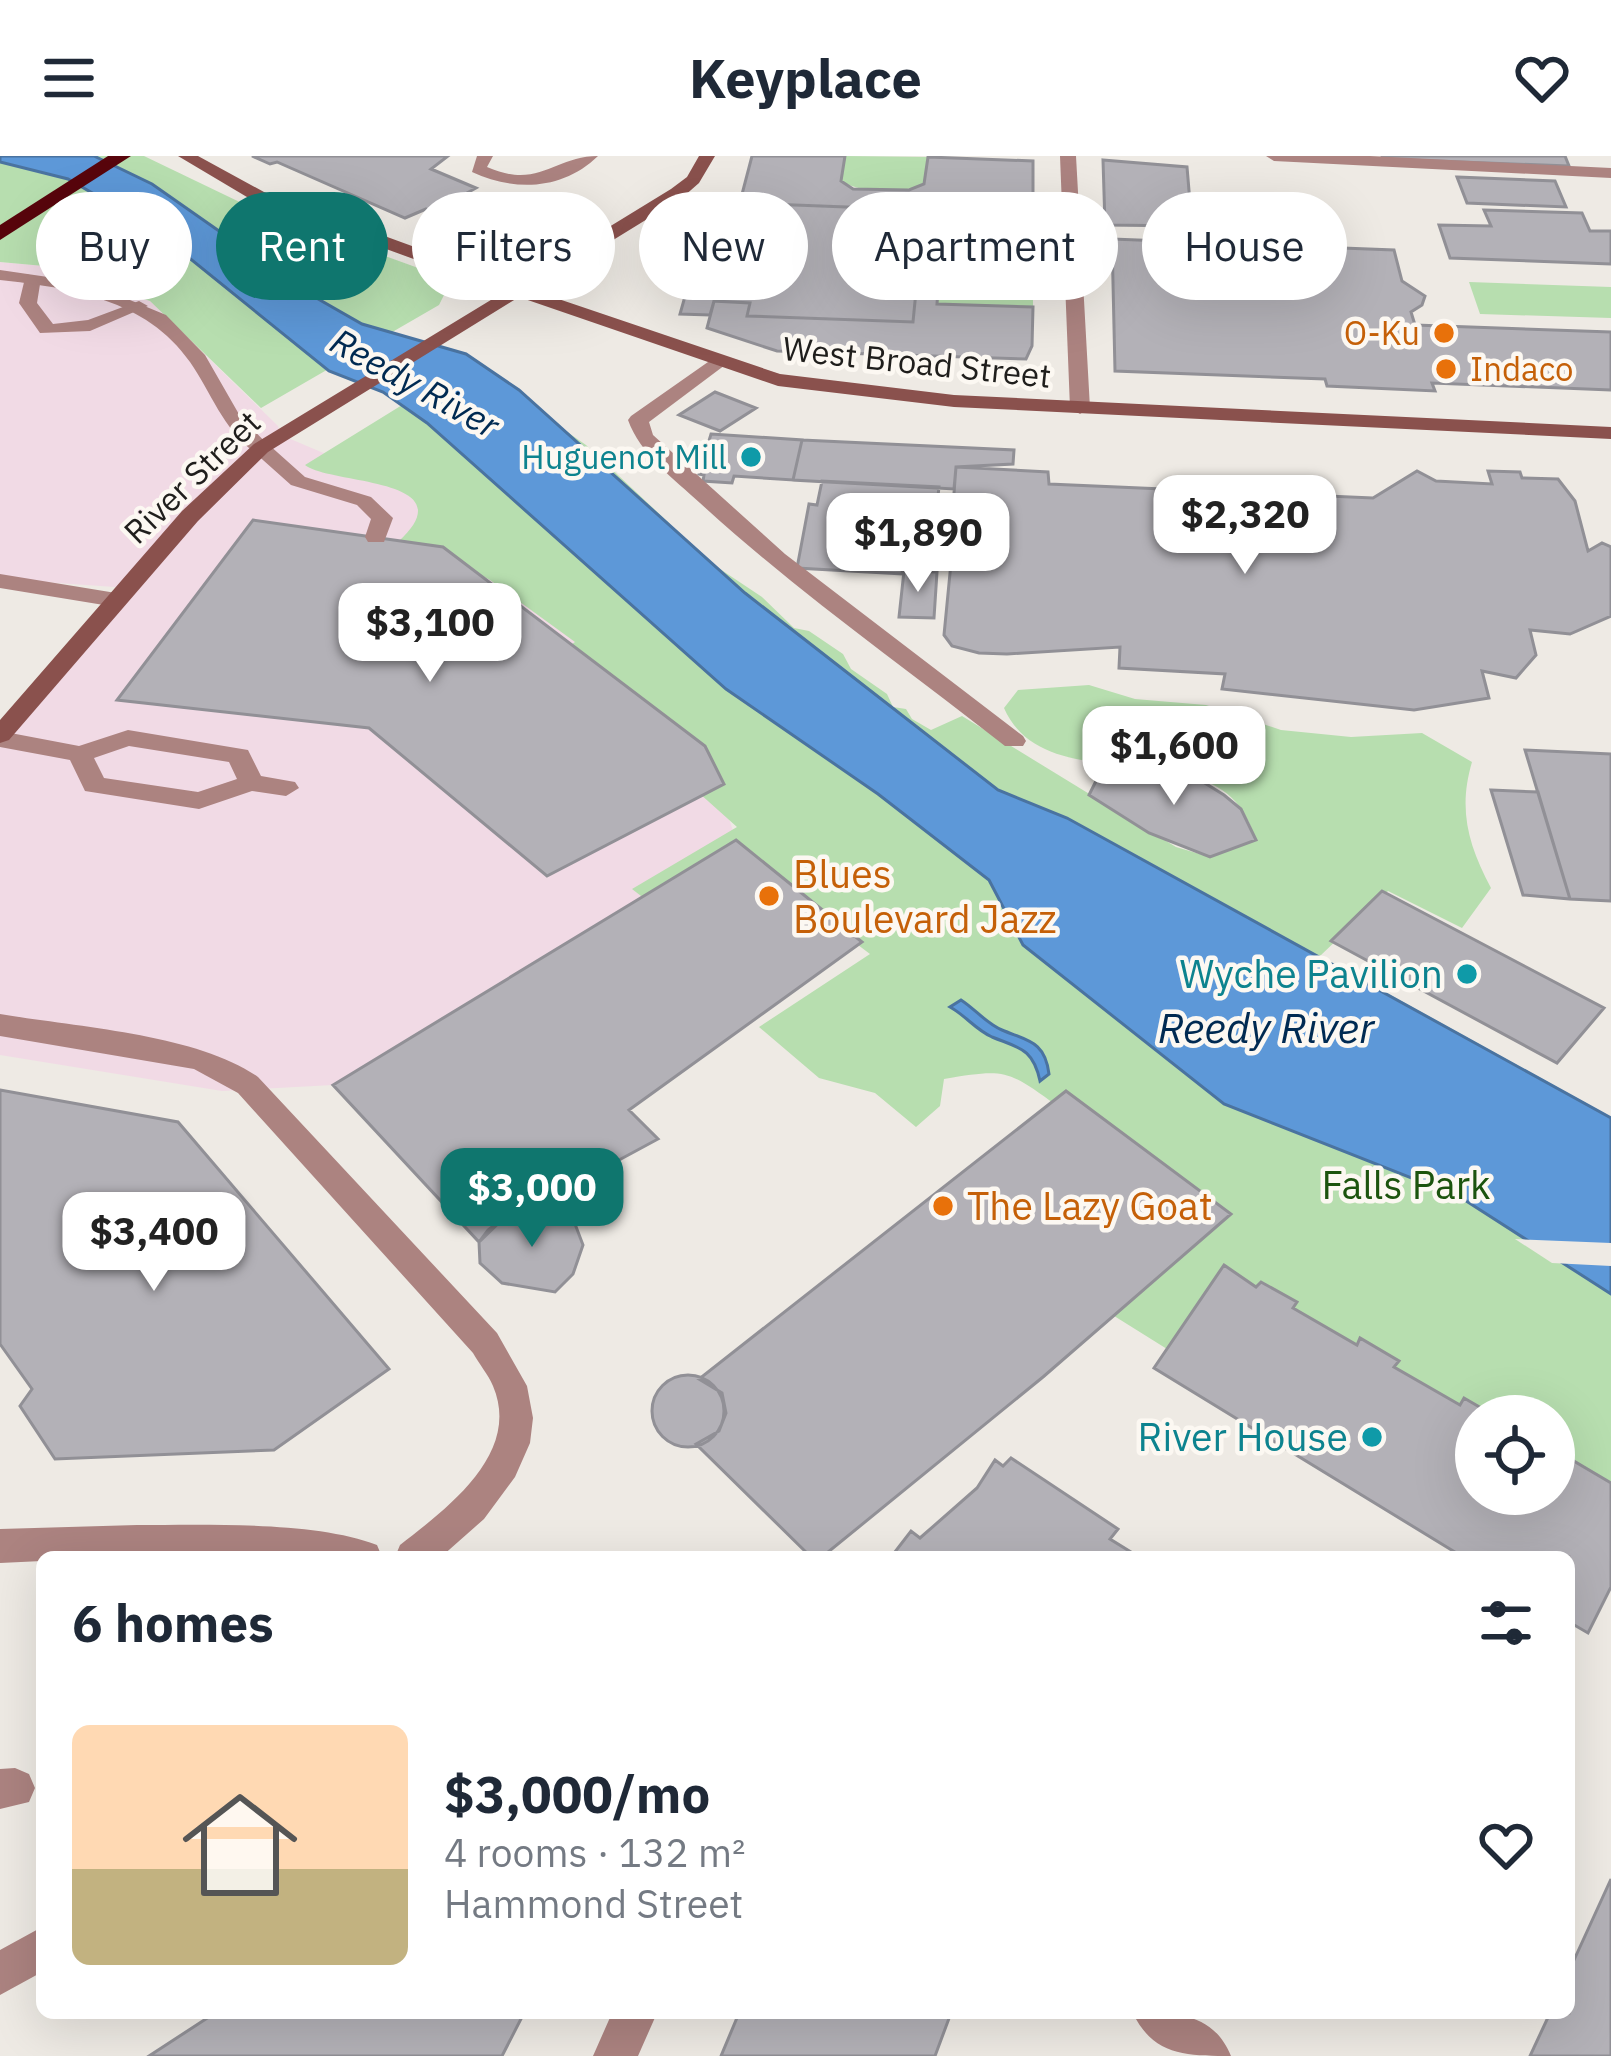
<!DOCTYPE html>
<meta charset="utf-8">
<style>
body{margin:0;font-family:"IBM Plex Sans",sans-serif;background:#f6f6f7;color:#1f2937;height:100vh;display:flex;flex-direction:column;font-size:45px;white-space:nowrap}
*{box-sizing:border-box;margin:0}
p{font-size:39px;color:#747a83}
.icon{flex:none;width:66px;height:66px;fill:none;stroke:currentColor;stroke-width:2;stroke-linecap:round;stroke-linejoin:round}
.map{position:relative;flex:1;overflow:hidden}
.sheet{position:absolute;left:36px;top:1395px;width:1539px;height:468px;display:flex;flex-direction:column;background:#fff;border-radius:18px;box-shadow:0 12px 48px #0002}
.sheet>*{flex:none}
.banner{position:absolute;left:36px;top:36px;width:1539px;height:108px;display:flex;gap:24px}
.controls{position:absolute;left:1455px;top:1239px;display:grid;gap:24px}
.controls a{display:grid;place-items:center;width:120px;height:120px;border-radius:50%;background:#fff;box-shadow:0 12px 48px #0002;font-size:60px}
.price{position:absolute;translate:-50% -102px;padding:0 27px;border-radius:24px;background:#fff;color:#222;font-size:39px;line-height:78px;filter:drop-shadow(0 3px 6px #0008)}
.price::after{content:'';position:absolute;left:50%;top:72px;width:36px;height:27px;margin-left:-18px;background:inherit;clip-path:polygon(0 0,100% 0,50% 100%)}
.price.active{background:#0f766e;color:#fff}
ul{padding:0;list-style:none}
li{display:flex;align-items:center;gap:36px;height:300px;padding:0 36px}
li span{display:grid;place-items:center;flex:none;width:336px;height:240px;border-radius:18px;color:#555}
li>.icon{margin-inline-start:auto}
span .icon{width:144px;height:144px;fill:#fffc;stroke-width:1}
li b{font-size:51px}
h2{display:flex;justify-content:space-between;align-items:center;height:144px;padding:0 36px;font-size:51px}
.tag{padding:0 42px;border-radius:54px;background:#fff;box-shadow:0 12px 48px #0002;font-size:42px;line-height:108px}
.tag.active{background:#0f766e;color:#fff}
header{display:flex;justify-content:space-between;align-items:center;height:156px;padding:0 36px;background:#fff;font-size:54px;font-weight:700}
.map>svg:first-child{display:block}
</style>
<header><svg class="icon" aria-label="menu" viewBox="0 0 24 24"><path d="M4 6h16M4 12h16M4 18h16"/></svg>Keyplace<svg class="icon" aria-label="heart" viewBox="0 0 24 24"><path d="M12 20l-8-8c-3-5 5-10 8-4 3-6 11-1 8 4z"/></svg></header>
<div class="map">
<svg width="1611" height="1900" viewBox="0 0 1611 1900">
<rect width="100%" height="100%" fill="#eeeae4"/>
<path fill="#f1dae5" d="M0 106 44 110 150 145 278 270 281 279 392 326 705 590 736 684 333 929 222 935 0 899V592L70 494 129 432 0 423Z"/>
<path fill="#b7deaf" d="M0 0H144L250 51 432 117 457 132 444 139 439 149 261 252 150 145 44 110 0 106Z
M845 0 928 1 924 28C901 38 863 38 841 25Z
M945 55 1033 58V81L944 78Z
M939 121 1033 125V151L937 148Z
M1469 126 1611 131V162L1480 158Z
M475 204 508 235 586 289 669 367 681 387 762 441 794 472 809 475 843 498 851 513 887 538 893 551 906 553 912 563 931 574 962 560 1176 691 1210 701 1255 684C1227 565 1048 652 1004 552L1018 534 1089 529 1135 543 1206 549 1281 574 1351 581 1422 577 1472 606C1458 653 1468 689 1491 732L1462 772 1388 735 1320 800 1611 961V1327L1573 1304 1569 1311 1554 1303V1260H1495L1465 1242 1460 1249 1394 1211 1398 1204 1360 1183 1356 1188 1293 1152 1296 1146 1261 1125 1256 1131 1226 1110 1167 1193 1095 1148 1057 950C1007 913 1005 913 944 923L940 950 916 971 875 937 819 922 759 871 870 798 817 758 654 750 632 733 737 671 699 637 564 494 575 486 490 424 462 409 398 386C469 321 330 329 305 309Z"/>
<path fill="#5d98d8" stroke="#4a73a0" stroke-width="3" d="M0 0H94L152 28 306 136 362 168 466 198 519 234 745 437 998 634 1067 662 1611 962V1138L1460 1041 1224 948 1023 789 989 724 878 638 726 533 427 267 383 236 329 215 151 71 68 23 0 6Z
M961 844C975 853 987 868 1002 874 1028 885 1045 885 1049 918L1040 925C1033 892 1019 892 992 881 976 874 965 859 950 851Z"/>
<path fill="#eeeae4" d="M1515 1083 1611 1087V1110L1552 1107Z"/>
<path fill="#b3b1b7" stroke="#919096" stroke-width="3" d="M252 0H448L431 13 476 32 432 56 426 53 405 62 277 6 270 8Z
M752 0H845L841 25 853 33 909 34 924 28 928 1 1033 5V58L945 55 944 78 1033 81 1039 115H1033V125L939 121 937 148 1033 151 1032 190 1026 203 777 195 707 172Z
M1382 0H1565L1569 10 1383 3Z
M1103 4 1187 11 1192 70 1105 69Z
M1457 21 1555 25 1566 51 1467 47Z
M739 47 924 54 913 166 747 160 750 147 714 145Z
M1484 54 1582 57 1590 75H1611V108L1450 102 1439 69 1491 70Z
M704 73 732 75 714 145 710 159 680 158Z
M1112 83 1394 94 1402 125 1425 140 1422 149 1411 156 1415 169 1611 176V234L1432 227 1435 235 1327 230 1325 223 1115 215Z
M715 236 756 252 720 275 679 259Z
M711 278 802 284 793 324 734 320 732 327 703 325 704 319 699 318Z
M802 284 1014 294 1013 308 956 311 954 333 793 324Z
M956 311 1048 316 1049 328 1373 342 1417 315 1436 325 1492 328 1488 315 1520 316 1522 322 1558 323 1575 345 1588 395 1602 387 1611 391V460L1570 478 1530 474 1536 499 1516 522 1482 515 1489 542 1414 554 1222 533 1225 518 1119 512 1120 491 1007 498 979 497 952 490 944 479 951 407H930L934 379 949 380 951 375 908 372 902 418 797 412 809 348 817 349 822 325 939 331 937 349 953 350Z
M253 364 443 391 705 590 724 628 547 720 369 572 117 544Z
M904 415 937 416 934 462 899 461Z
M1525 594 1611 598V745L1570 743Z
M1132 607 1203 626 1224 639 1241 653 1256 684 1210 701 1149 677 1089 639 1103 611Z
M1491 634 1538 636 1570 743 1523 739Z
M736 684 862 786 629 954 658 983 528 1053 506 1060 479 1086 333 929Z
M1382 735 1604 852 1557 907 1331 785Z
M0 934 178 966 389 1213 274 1294 55 1303 20 1250 32 1233 0 1188Z
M1066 935 1231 1058 1043 1221 822 1401H811L696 1288 719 1275 726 1257 722 1237 699 1223Z
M528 1053 552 1055 575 1068 583 1089 573 1118 555 1136 502 1127 480 1107 479 1086 488 1074 506 1060Z
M1224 1109 1256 1131 1261 1126 1297 1146 1293 1152 1357 1189 1360 1182 1399 1205 1394 1211 1460 1249 1464 1242 1495 1260H1476V1338H1554V1303L1569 1311 1572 1304 1611 1327V1431L1588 1477 1569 1466V1401H1463L1154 1212Z
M652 1255a36 36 0 1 1 72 0a36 36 0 1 1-72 0Z
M1011 1302 1118 1373 1110 1383 1139 1401H891L911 1375 920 1382 977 1332 995 1304 1003 1310Z
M1611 1723V1900H1530L1550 1857H1569V1815Z
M215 1857H524L502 1900H149Z
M739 1857H951L935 1900H721Z"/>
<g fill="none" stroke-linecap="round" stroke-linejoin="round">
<path fill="#ac8380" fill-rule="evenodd" d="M477 0H493L487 11C539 34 554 0 598 0 563 34 515 36 472 16Z
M1266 0H1370L1611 12V22L1274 5Z
M26 118 41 122 37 147 53 168 88 164 139 145 148 150 90 175 40 177 19 147Z
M718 199 728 205 725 209 649 266 653 279 785 398 1023 580 1026 585 1023 590H1005C903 510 796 435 700 347 674 323 640 298 628 264L631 260Z
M254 288H268L305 321 371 341 393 362 384 386H368L365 381 371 363 357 349 291 329 254 296Z
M0 418 116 437 127 444 116 451 0 432Z
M128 574 248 594 261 620 295 626 299 632 286 640 252 635 199 653 85 635 70 604 0 591V575L79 590ZM129 590 229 606 237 623 198 636 104 622 94 602Z
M15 1612 29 1618 35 1632 29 1646 0 1653V1613Z
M42 1771V1816L0 1839V1794Z"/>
<path fill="#ac8380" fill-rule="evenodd" d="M1060 0H1076L1090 252 1080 258 1070 252Z
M0 114 89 127 166 159 205 199 240 260 271 292 254 296C222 271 212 238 190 206 146 143 71 132 0 124Z
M0 858C76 871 197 878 258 921L497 1177 527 1230 533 1262 530 1287 515 1321 484 1363 441 1401H395L400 1389C446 1353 522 1298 493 1230 488 1218 479 1208 473 1197L238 937 194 913 0 880Z
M137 1369C205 1369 315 1365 377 1389L382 1401H42V1405L0 1407V1373Z
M612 1857H657L638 1900H593Z
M1133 1857C1175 1857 1213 1856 1231 1900 1188 1900 1153 1900 1133 1857Z"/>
<path fill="#8a514d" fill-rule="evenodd" d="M178 0H198L264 36 516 128 671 33 687 21 699 0H715L699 27 683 41 532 134 780 218 954 239 1611 271V283L954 251 778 230 519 141 268 296 198 365 9 584 0 587V564L182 355 254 288 504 136 252 44Z"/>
<path fill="#58050c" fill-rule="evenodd" d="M108 0H131L0 84V69Z"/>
</g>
<g fill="#e8710a" stroke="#fcf8f2" stroke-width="4.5">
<circle cx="1444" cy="177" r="12"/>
<circle cx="1446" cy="213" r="12"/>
<circle cx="769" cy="740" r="12"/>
<circle cx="943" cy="1050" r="12"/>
</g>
<g fill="#0f9aa8" stroke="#fcf8f2" stroke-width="4.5">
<circle cx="751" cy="301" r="12"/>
<circle cx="1467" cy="818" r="12"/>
<circle cx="1372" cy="1281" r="12"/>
</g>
<g text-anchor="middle" stroke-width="9" stroke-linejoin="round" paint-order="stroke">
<g font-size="33" fill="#c56008" stroke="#fcf8f2" text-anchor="end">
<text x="1420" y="189">O-Ku</text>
<text x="1470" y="225" text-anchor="start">Indaco</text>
</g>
<g font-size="33" fill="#1f1e1c" stroke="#fcf8f2">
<text transform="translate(917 206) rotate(6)" y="12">West Broad Street</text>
<text transform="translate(192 321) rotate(-44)" y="12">River Street</text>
</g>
<g font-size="33" fill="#0d838f" stroke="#fcf8f2" text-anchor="end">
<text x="727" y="313">Huguenot Mill</text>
</g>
<g font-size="36" font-style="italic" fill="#002a52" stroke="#fcf8f2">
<text transform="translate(415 227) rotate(29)" y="13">Reedy River</text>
</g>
<g font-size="39" fill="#c56008" stroke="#fcf8f2" text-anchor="start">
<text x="793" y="732">Blues<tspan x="793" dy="45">Boulevard Jazz</tspan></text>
<text x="967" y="1064">The Lazy Goat</text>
</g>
<g font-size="39" fill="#0d838f" stroke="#fcf8f2" text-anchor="end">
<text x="1443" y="832">Wyche Pavilion</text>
<text x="1348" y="1295">River House</text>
</g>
<g font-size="39" fill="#1c540e" stroke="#fcf8f2">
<text x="1406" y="1043">Falls Park</text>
</g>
<g font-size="42" font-style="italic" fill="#002a52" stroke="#fcf8f2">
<text x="1266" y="887">Reedy River</text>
</g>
</g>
</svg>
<div class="controls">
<a><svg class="icon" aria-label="locate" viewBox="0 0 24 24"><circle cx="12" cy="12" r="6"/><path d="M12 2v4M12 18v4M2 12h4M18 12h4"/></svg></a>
</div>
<b class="price" style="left:1245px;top:421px">$2,320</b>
<b class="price" style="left:918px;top:439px">$1,890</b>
<b class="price" style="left:430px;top:529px">$3,100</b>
<b class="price" style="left:1174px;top:652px">$1,600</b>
<b class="price active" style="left:532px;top:1094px">$3,000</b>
<b class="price" style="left:154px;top:1138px">$3,400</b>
<div class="banner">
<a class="tag">Buy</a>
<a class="tag active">Rent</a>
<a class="tag">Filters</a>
<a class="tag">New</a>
<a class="tag">Apartment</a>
<a class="tag">House</a>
</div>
<section class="sheet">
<h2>6 homes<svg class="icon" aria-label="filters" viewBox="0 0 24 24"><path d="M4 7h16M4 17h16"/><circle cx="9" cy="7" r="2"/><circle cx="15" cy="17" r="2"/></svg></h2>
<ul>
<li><span style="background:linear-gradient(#ffd9b3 60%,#c2b280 0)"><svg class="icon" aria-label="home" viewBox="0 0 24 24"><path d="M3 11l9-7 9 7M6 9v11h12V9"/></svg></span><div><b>$3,000/mo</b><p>4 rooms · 132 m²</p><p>Hammond Street</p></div><svg class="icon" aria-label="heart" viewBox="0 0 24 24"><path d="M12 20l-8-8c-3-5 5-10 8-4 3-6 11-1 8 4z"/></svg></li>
</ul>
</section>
</div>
